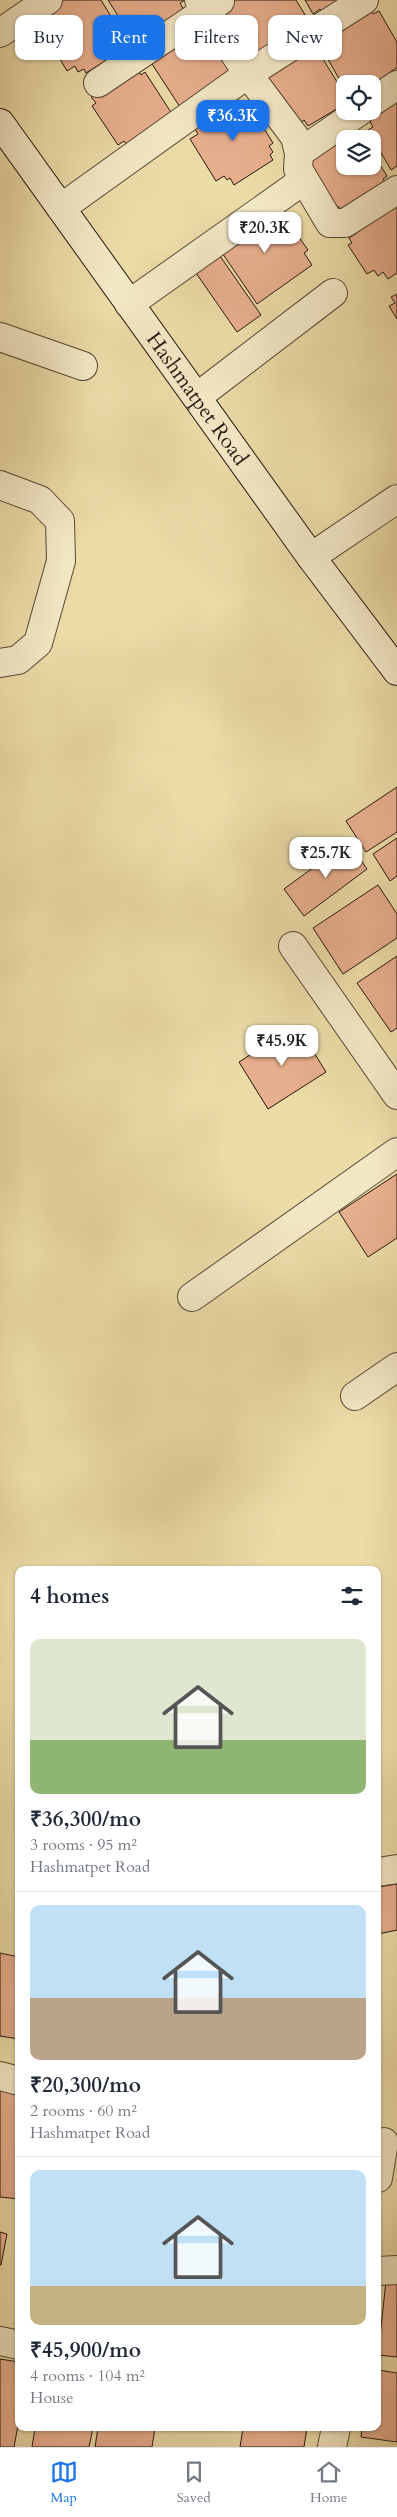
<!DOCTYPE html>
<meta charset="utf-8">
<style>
body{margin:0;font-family:Cardo,serif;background:#f2f2f3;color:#1f2937;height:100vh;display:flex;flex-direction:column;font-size:19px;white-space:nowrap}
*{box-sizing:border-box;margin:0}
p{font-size:16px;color:#747a83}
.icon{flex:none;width:28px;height:28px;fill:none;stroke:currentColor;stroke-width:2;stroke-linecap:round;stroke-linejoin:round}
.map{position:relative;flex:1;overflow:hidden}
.side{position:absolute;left:15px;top:1566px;width:366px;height:865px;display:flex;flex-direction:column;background:#fff;border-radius:10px;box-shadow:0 1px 4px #0004}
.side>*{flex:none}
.top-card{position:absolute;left:15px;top:15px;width:368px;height:45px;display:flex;gap:10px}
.tools{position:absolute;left:336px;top:75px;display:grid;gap:10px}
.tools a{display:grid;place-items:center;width:45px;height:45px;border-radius:10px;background:#fff;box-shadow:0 1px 4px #0004;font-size:25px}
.price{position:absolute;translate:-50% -42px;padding:0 11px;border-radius:10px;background:#fff;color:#222;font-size:16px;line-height:32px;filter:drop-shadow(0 1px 2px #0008)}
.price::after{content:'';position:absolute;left:50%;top:30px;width:15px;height:11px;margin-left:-8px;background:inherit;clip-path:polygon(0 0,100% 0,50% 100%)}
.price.on{background:#1a73e8;color:#fff}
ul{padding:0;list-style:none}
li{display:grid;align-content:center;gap:10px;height:265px;padding:0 15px}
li+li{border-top:1px solid #e0e1e3}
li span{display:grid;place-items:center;height:155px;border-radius:10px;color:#555}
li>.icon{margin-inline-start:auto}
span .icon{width:90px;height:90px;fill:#fffc;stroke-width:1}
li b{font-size:21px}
h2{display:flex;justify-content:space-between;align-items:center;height:60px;padding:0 15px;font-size:21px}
.pill{padding:0 18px;border-radius:10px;background:#fff;box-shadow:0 1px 4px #0004;font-size:18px;line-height:45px}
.pill.on{background:#1a73e8;color:#fff}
.tabs{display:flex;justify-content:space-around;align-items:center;height:70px;border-top:1px solid #e0e1e3;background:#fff;font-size:14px;color:#747a83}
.tabs a{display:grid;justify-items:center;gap:2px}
.tabs .on{color:#1a73e8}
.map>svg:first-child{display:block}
</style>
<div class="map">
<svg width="397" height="2447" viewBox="0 0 397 2447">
<rect width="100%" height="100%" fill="#ecdca8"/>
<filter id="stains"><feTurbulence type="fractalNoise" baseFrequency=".004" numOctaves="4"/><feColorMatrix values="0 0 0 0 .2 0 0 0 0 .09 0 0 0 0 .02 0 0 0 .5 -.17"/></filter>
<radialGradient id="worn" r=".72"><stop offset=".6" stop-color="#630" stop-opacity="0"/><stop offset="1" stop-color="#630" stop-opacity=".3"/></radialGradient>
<path fill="#e8af8e" stroke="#25170f" d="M60 0H101L121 33 116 37 120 44 117 46 121 51 86 73 84 69 78 72 75 66 67 71 43 31 47 29 42 20Z
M108 0H185L180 3 184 10 148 32 144 27 138 31 134 25 127 30Z
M232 0H296L307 18 302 20 306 27 260 55 257 50 250 55 224 15 230 11 227 5Z
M305 0H357L324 15 320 9 313 14Z
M370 9 373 14 379 11 397 42V68L390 72 393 77 372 89V84H345V89L322 49 328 45 325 38Z
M209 25 235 63 227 68 231 73 180 107 152 64 158 60 154 53Z
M308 49 312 55 318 51 342 90 337 93 341 99 337 101 340 107 308 126 304 120 298 125 266 78Z
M137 68 141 75 145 72 172 114 128 146 124 141 118 145 92 106 96 103 91 97Z
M397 94V166L391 170 368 130 373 127 369 120 375 117 372 111Z
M232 99 234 102 239 100 241 105 247 101 273 143 269 146 273 152 270 155 273 160 234 185 230 178 227 180 224 176 216 181 190 139 198 134 195 129 199 127 195 121Z
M352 130 355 135 361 132 365 139H345V166H372V152L387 176 383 179 386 183 342 211 338 206 330 211 308 162Z
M397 205V273L388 279 383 272 378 276 374 270 367 274 348 245 352 243 349 238 357 233 353 226Z
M271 206 281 220 285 217 308 250 304 253 312 265 257 304 216 244Z
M220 256 261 315 237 332 196 273Z
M397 294V319L389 306 395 303 391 297Z
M397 787V832L366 852 346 821Z
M397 838V876L390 881 373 854Z
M348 842 367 869 304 916 284 889Z
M378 885 397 914V938L343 974 313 928Z
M397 956V1028L391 1032 357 983Z
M297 1025 326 1072 268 1109 239 1062Z
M397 1174V1238L368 1257 339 1212Z
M397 1884V1930L378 1934V1887Z
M0 1953 19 1957V2039L0 2036Z
M0 2087 19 2091V2199L0 2197Z
M0 2232 7 2234 1 2265H0Z
M386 2281 397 2283V2357L378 2355Z
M0 2359 19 2362V2420L14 2447H0Z
M378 2370 397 2373V2442L361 2437 362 2428H378Z
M35 2428H93L89 2447H32Z
M98 2428H155L152 2447H95Z
M243 2428H307L304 2447H240Z"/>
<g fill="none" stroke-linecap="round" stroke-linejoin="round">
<g stroke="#574835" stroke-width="30">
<path id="minor" d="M199 0 248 74 295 137 299 153 298 169 330 223H345L397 190
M0 33 48 0
M98 83 220 1
M372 102 397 85
M299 153 360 111
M61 208 248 74 364 0
M129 304 304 180
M0 337 83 366
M197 397 333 293
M0 485 40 500 60 521 61 561 38 643 18 660 0 663
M311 557 397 499
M293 946 397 1095
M192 1297 397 1152
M355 1396 397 1367
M378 1872 397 1869
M0 2076 19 2081
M378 2178 384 2142
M378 2271 397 2270
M0 2341 19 2345
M332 2447 336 2428"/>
</g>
<g stroke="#25170f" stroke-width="30">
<g id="secondary">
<path id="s1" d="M0 123 311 557 397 671"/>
</g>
</g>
<use href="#minor" stroke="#f3e8c6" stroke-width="28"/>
<use href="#secondary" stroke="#f3e8c6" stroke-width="28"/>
</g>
<g text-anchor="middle" stroke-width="4.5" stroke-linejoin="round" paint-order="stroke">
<g font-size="21" fill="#25170f" stroke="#f3e8c6">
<text dy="7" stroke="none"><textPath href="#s1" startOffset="339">Hashmatpet Road</textPath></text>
</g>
</g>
<rect width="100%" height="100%" filter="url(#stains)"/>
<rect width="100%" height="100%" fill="url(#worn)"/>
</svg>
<div class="tools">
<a><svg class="icon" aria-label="locate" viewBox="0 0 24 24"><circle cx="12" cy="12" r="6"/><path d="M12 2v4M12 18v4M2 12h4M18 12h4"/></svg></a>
<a><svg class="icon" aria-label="layers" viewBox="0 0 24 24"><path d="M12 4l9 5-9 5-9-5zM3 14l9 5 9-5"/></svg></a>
</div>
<b class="price on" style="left:233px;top:142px">₹36.3K</b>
<b class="price" style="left:265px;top:254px">₹20.3K</b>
<b class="price" style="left:326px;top:879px">₹25.7K</b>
<b class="price" style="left:282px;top:1067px">₹45.9K</b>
<div class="top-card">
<a class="pill">Buy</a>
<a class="pill on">Rent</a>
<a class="pill">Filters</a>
<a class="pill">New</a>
</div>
<section class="side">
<h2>4 homes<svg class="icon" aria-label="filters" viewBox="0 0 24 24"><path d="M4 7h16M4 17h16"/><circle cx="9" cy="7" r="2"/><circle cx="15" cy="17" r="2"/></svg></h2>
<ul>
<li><span style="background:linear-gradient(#dfe7d0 65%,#8fb573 0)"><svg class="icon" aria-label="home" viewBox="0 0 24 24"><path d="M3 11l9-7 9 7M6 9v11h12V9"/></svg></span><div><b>₹36,300/mo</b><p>3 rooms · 95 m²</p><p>Hashmatpet Road</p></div></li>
<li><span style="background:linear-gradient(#bfe0f5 60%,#b9a48a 0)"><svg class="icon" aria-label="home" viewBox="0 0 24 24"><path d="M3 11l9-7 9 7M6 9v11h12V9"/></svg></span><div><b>₹20,300/mo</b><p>2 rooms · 60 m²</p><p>Hashmatpet Road</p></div></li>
<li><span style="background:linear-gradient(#bfe0f5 75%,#c2b280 0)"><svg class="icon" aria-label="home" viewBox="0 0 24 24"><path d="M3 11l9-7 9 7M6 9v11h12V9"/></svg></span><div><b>₹45,900/mo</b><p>4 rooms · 104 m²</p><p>House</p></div></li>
</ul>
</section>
</div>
<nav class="tabs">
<a class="on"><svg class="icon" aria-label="map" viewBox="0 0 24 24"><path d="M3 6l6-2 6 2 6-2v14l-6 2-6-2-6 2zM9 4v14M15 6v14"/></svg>Map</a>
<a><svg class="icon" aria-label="saved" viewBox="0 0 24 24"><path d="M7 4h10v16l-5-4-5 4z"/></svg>Saved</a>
<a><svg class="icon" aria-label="home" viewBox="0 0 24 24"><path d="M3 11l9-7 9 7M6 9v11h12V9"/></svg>Home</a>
</nav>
